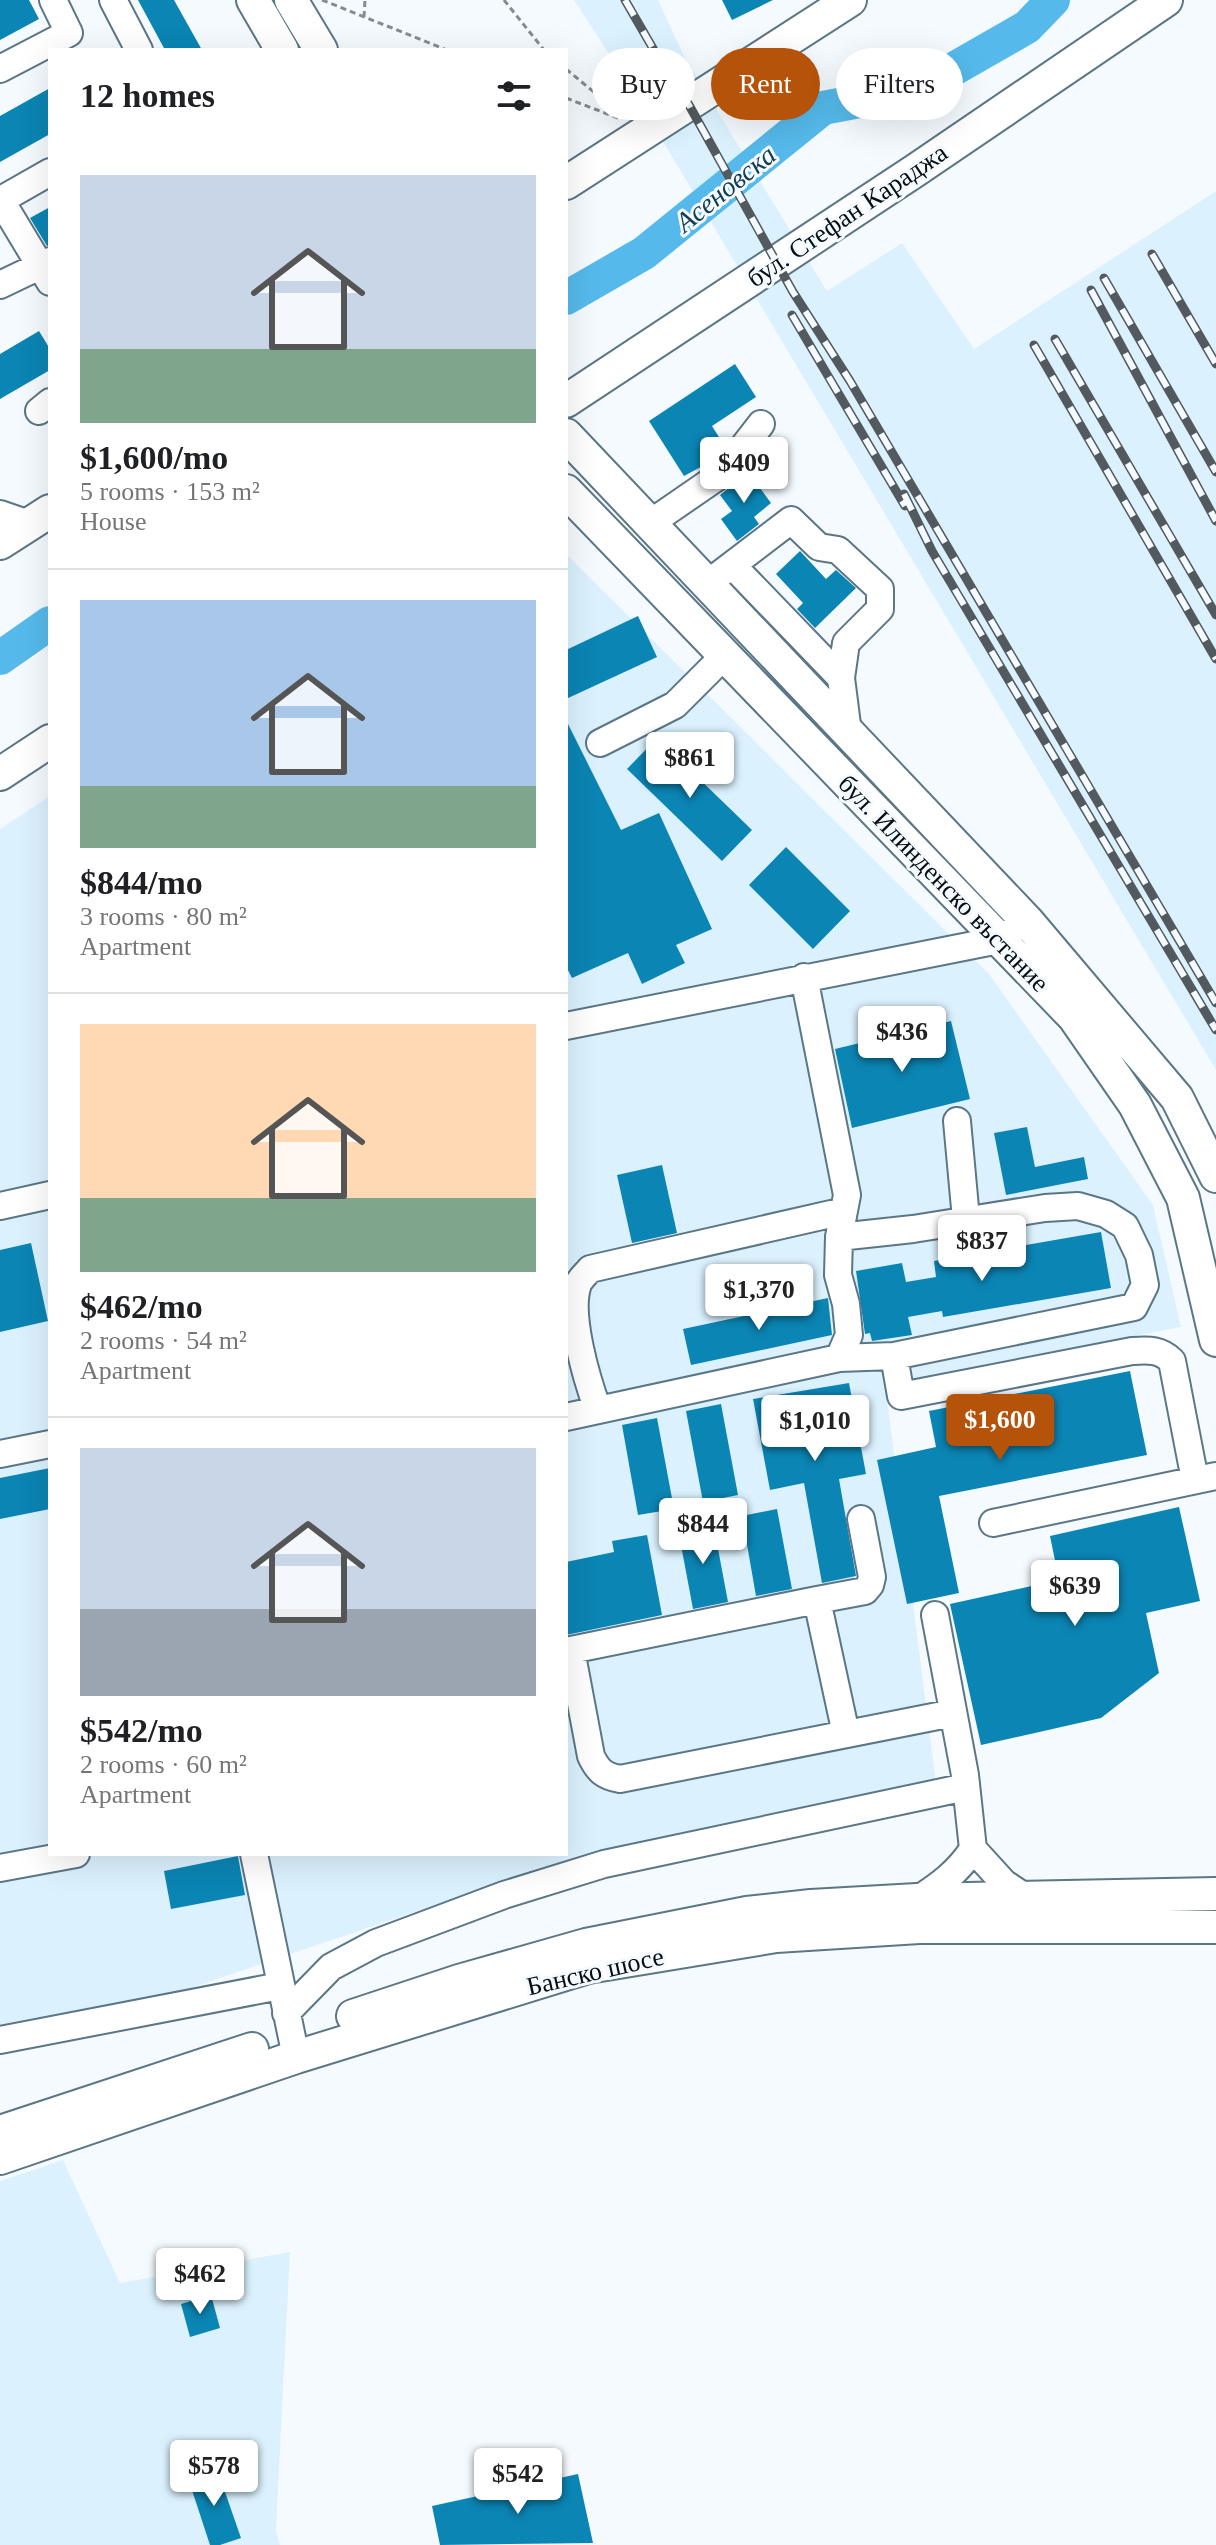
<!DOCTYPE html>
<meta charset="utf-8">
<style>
body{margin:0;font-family:Georgia,serif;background:#f2f2f2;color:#202124;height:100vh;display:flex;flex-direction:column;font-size:30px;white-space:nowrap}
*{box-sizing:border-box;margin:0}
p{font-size:26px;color:#757577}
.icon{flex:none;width:44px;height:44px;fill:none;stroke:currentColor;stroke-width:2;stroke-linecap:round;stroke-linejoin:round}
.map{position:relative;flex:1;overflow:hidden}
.drawer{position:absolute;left:48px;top:48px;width:520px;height:1808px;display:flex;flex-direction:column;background:#fff;border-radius:0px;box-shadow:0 8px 32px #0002}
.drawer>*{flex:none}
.hud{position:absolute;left:592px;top:48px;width:504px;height:72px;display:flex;gap:16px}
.price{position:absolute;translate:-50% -68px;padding:0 18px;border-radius:8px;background:#fff;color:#222;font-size:26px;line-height:52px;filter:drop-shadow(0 2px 4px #0008)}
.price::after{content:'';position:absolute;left:50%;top:48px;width:24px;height:18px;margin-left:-12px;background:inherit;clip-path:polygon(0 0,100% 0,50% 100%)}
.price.active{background:#b45309;color:#fff}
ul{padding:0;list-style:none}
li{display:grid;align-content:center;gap:16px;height:424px;padding:0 32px}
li+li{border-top:2px solid #e0e0e0}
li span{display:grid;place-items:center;height:248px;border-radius:0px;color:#555}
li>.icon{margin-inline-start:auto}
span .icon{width:144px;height:144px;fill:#fffc;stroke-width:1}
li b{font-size:34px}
h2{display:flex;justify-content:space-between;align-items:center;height:96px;padding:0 32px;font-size:34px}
.chip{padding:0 28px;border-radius:36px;background:#fff;box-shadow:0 8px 32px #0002;font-size:28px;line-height:72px}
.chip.active{background:#b45309;color:#fff}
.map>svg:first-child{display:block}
</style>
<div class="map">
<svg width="1216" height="2545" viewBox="0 0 1216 2545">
<rect width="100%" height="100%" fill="#f4fafe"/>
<path fill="#dbf2fe" d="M574 0H658L685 58 827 291 902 243 974 349 1216 191V1070L630 86Z
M566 554 989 974 1153 1205 1181 1327 885 1384 936 1783 467 1894 0 2053V829L50 796V1854H566Z
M63 2160 120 2283 290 2252 276 2530 280 2545H0V2181Z"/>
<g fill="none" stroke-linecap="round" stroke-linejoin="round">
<path stroke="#55baeb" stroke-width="34" d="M566 298 644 253 823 108 917 90 1027 27 1053 0
M0 658 50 623"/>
</g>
<path fill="#0b85b4" d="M0 0H29L39 19 0 40Z
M138 0H174L202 50H165Z
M722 0H773L732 20Z
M50 88V134L0 162V116Z
M50 207V245L47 246 30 218Z
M39 331 50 349V370L0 399V354Z
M735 364 756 397 712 426 724 445 712 461 684 476 649 421Z
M746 469 771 503 754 517 759 524 737 541 721 519 732 511 720 495 735 483Z
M800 551 826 579 836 570 856 588 815 628 797 609 803 603 776 574Z
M638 616 657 657 566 699V650Z
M566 720 621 830 659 813 712 929 676 945 685 963 642 984 628 953 572 978 566 966Z
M657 738 752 830 722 861 627 769Z
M786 847 850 911 813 949 749 885Z
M951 1021 970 1099 852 1128 835 1049Z
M1027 1127 1035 1167 1084 1157 1088 1179 1006 1195 994 1133Z
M662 1165 677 1233 632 1243 617 1175Z
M1101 1232 1111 1288 943 1317 942 1311 908 1317 912 1335 872 1341 870 1333 865 1334 856 1271 902 1263 906 1282 936 1277 934 1261Z
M31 1243 48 1321 0 1332V1250Z
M828 1298 832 1335 691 1365 683 1329Z
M1130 1371 1147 1455 939 1496 959 1593 907 1604 877 1460 936 1447 929 1411Z
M849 1383 866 1474 839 1479 856 1576 822 1583 804 1483 770 1490 753 1399Z
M721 1404 738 1495 703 1502 686 1411Z
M657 1418 674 1509 638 1515 622 1425Z
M50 1468V1509L0 1519V1478Z
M1179 1507 1200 1601 1146 1613 1159 1673 1101 1718 981 1745 950 1604 1059 1580 1050 1536Z
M777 1509 792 1589 756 1596 742 1516Z
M713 1522 728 1602 693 1609 678 1529Z
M647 1535 662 1615 566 1635V1562L614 1552 612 1541Z
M238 1856 245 1895 171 1909 164 1871Z
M211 2295 220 2328 190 2337 181 2304Z
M217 2469 241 2538 220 2545H210L188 2478Z
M578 2474 593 2543 440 2545 432 2506Z"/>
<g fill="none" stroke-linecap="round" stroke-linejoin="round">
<g stroke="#5b7685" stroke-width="30">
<path id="minor" d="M113 0 139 50
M0 69 69 33 53 0
M0 199 50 282
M1 200 50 172
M0 285 50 261
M39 411 50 402
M0 514 29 524
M649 524 723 473 761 424
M733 566 841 678
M707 584 791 520 819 547 838 550 880 589V609L846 643 841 678 848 733
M600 743 675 705 724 656
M804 977 847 1195 839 1237 838 1275 846 1304 849 1335 839 1358
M566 1026 999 940 1011 932
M957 1121 966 1219
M0 1206 50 1195
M894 1356 901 1396 1132 1351C1149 1350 1160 1349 1172 1361L1195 1480
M598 1410C587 1380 567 1314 578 1284 580 1279 586 1274 590 1269L844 1211
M566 1417 839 1358 894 1356 1134 1307 1145 1285 1139 1255 1125 1226 1106 1214 1078 1206 1045 1208 913 1229 839 1237
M0 1454 50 1444
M993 1523 1216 1476
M817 1600 865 1591 870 1585 872 1577 861 1519
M935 1615 965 1775 973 1849 1004 1883 1028 1899
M571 1650 591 1756C598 1771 604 1776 620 1779L953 1713
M566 1651 817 1600 846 1734
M254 1854 296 2057
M0 1868 76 1854
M917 1900C940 1885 958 1872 973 1849
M286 2013 331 1967 376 1943 504 1895 604 1864 966 1787
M0 2040 280 1986"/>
</g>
<g stroke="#5b7685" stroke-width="36">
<path id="major" d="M253 0 282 50
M291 0 321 50
M566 183 850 0
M566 401 916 170 1166 0
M566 435 1028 922 1177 1098 1216 1176
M566 491 1074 1017 1135 1105 1183 1198 1216 1340
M0 543 50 511
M0 774 50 741
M353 2016 459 1981 586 1945 747 1913 811 1906 917 1900 1216 1894
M0 2132 252 2049
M0 2158 296 2057 588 1967 776 1936 919 1927H1216"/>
</g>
<path stroke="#858c91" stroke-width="3" stroke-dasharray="6 4" stroke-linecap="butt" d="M322 0 447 50
M504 0 544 50
M364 17 365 0
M566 69 624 117
M566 98 618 118"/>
<use href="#minor" stroke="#fff" stroke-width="26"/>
<use href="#major" stroke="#fff" stroke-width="32"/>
<g stroke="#525a5f" stroke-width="9">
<path id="rail" d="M625 0 666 71 689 105 793 292 850 381 1216 1003
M1152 254 1216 364
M1104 278 1216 472
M1091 290 1216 521
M792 315 905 506
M1055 339 1216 615
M1034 345 1216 659
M904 494 932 551 1216 1030"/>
</g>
<use href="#rail" stroke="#f4fafe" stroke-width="6" stroke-dasharray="18" stroke-linecap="butt"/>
</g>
<g text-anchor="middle" stroke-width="6" stroke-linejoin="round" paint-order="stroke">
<g font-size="26" fill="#050e14" stroke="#f4fafe">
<text transform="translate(847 215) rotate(-34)" y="9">бул. Стефан Караджа</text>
<text transform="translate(944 883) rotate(46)" y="9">бул. Илинденско въстание</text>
<text transform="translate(595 1971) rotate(-13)" y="9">Банско шосе</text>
</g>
<g font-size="28" font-style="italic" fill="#123e52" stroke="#f4fafe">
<text transform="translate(725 188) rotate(-39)" y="10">Асеновска</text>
</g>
</g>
</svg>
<b class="price" style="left:744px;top:505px">$409</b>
<b class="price" style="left:690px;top:800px">$861</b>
<b class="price" style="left:902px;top:1074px">$436</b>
<b class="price" style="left:982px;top:1283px">$837</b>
<b class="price" style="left:759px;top:1332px">$1,370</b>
<b class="price active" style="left:1000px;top:1462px">$1,600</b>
<b class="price" style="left:815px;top:1463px">$1,010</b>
<b class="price" style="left:703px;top:1566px">$844</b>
<b class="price" style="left:1075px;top:1628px">$639</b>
<b class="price" style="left:200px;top:2316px">$462</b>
<b class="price" style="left:214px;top:2508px">$578</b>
<b class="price" style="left:518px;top:2516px">$542</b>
<div class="hud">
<a class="chip">Buy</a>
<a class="chip active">Rent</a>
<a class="chip">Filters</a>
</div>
<section class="drawer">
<h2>12 homes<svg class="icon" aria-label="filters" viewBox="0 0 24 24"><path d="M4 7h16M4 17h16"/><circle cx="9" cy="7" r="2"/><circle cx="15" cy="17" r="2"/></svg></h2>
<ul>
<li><span style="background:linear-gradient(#c9d6e8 70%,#7fa58c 0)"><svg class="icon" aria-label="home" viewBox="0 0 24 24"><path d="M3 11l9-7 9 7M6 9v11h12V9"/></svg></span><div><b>$1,600/mo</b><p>5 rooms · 153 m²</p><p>House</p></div></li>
<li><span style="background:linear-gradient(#a9c7e8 75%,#7fa58c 0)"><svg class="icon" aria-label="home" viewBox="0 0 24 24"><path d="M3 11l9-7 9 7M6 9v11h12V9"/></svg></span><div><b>$844/mo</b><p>3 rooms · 80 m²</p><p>Apartment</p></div></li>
<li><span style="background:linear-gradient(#ffd9b3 70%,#7fa58c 0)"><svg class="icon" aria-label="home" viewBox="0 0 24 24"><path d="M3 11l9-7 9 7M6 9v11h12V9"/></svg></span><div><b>$462/mo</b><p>2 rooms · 54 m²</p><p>Apartment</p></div></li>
<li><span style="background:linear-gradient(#c9d6e8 65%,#9aa5b1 0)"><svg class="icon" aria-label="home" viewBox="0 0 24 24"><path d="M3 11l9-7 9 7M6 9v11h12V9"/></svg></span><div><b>$542/mo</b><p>2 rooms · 60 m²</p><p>Apartment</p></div></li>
</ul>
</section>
</div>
